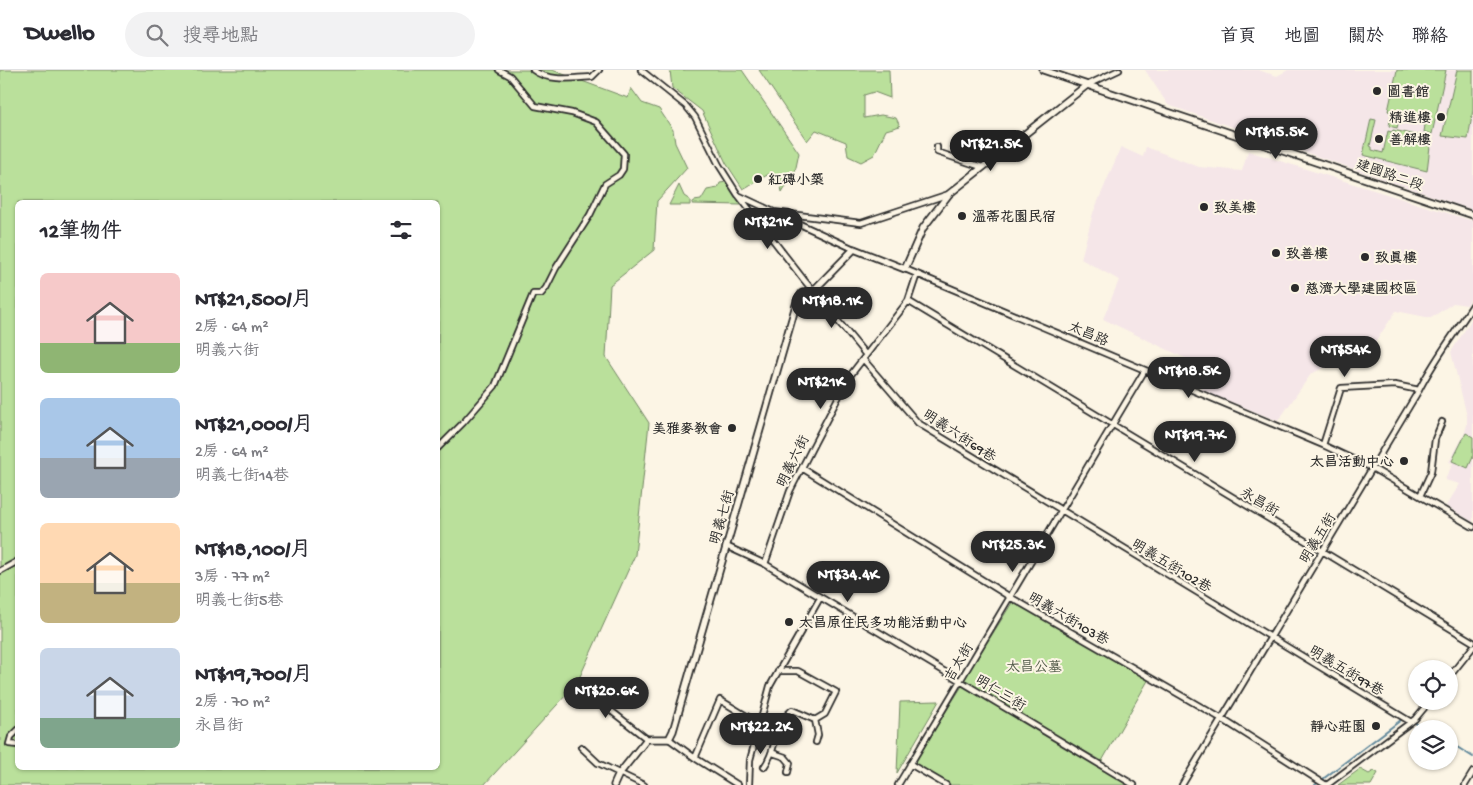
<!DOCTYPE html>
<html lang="zh-TW">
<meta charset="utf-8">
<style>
body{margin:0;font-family:"Gochi Hand","LXGW WenKai TC",sans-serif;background:#f2f2f3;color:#2b2b33;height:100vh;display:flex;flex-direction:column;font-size:19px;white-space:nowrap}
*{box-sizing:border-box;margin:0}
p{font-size:16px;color:#7c7c81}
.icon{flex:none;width:28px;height:28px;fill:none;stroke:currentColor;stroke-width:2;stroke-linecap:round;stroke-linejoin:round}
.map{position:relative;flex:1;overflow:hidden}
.details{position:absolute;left:15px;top:130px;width:425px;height:570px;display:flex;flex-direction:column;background:#fff;border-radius:8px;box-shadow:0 1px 4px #0004}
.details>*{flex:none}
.controls{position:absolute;left:1408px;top:590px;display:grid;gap:10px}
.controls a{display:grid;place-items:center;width:50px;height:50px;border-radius:50%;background:#fff;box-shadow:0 1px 4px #0004;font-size:25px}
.price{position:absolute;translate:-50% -42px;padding:0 11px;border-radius:18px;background:#2b2b2b;color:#fff;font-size:16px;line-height:32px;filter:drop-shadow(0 1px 2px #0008)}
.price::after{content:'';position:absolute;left:50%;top:30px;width:15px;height:11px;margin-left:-8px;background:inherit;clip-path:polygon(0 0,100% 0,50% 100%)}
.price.on{background:#222;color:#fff}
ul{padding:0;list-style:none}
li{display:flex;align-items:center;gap:15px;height:125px;padding:0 25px}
li span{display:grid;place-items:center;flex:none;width:140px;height:100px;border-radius:8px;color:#555}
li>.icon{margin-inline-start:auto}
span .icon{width:60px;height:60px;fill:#fffc;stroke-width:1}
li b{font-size:21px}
h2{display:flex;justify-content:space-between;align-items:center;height:60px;padding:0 25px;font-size:21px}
header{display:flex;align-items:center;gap:30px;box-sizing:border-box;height:70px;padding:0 25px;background:#fff;border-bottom:1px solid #e1e1e2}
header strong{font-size:24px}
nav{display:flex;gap:28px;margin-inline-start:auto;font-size:18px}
.search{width:350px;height:45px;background:#f2f2f3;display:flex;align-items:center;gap:12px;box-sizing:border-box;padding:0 18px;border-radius:28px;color:#7c7c81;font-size:19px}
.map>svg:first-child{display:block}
</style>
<header>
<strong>Dwello</strong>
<div class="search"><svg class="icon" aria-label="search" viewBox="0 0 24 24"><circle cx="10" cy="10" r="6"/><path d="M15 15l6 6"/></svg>搜尋地點</div>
<nav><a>首頁</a><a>地圖</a><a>關於</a><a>聯絡</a></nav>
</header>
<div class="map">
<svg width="1473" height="715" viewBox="0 0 1473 715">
<rect width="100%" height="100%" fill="#fcf5e5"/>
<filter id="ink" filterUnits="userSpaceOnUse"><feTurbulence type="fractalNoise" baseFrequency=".02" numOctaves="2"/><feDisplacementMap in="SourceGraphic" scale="10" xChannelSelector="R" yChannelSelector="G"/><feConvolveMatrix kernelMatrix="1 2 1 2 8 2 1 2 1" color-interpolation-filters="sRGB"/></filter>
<g filter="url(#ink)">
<path fill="#f5e6e8" d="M1145 0H1258L1277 6 1288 0H1473V140L1168 35Z
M1121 77 1143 87 1146 77 1199 97 1242 101 1248 81 1473 151V226L1467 235 1453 233 1431 248 1396 241 1362 292 1329 295 1311 304 1278 351 1202 320 1208 299 1103 249 1119 210 1081 189 1093 143Z
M1473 247V452L1446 436 1460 414 1445 410 1453 393 1449 392 1464 365 1467 355V346L1451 282Z"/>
<path fill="#bae09b" stroke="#728663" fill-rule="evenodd" d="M0 0H552L628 28 631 18 642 33 659 39 673 60 675 73 687 98 657 131 654 180 610 215 606 287 649 353 635 485 577 613 484 715H0ZM18 132H438V698H18Z
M670 0H742L799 83 795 102 782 123 780 109 769 104 743 119 726 93 702 41 672 18Z
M759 0H889L890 28 874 22 864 25V48L881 45 896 48 900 56 886 60 874 85 861 92 848 86 846 72 816 60 807 71Z
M1397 0H1446L1432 64 1424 62 1425 55 1399 50 1397 58 1389 56 1392 42 1388 41Z
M1457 0H1473V40L1468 69 1442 66Z
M1371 49 1376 50 1370 76 1372 77V80L1383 83 1388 61 1392 62 1393 60 1431 68 1427 101 1363 85Z
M727 112 741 135 692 134 694 131 701 130 707 120 718 118 720 113Z
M679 115 684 126 690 130V135H669Z
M1466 363 1473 367V387L1468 398 1452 391Z
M1015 528 1150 607 1102 691 963 611Z
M962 616 1131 715H951L913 694Z
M939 631 897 703 900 632Z
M1360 699 1369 704 1374 701 1378 703 1371 715H1338Z"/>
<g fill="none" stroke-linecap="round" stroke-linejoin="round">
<path stroke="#62899c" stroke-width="2" d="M1415 653 1425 659
M1449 672 1473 687
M1315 715 1401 650"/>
<g stroke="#2b2b2b" stroke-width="8">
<path id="minor" d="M533 0C548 12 574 8 592 7L599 0
M641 0 686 36 695 47 719 95 738 125 774 142 861 153 949 124
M1087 15 1119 0
M937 77V82L982 97
M739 126 804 210 866 285
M778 144 854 179
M905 199 1323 375 1372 398 1473 457
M908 231 1473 572
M863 289 918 353 1411 652
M1323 375 1341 318 1395 315 1419 320
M438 378 463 353 495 316 533 224H541L546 218 556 198 590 145 605 114 619 105 623 99 624 84 596 52 572 43 535 36 510 6 499 0
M802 398 1010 527 1222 649 1326 715
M1420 426 1431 402 1435 369 1442 352
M726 476 765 494 1134 715
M765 494 790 421 815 372 849 307 908 231 917 204
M0 501 18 491
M778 601H798L836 622 825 644 815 650 818 665 816 672
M1449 607 1473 577
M628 619 610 640 647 669
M18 660 11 667 9 674 18 675
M669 669 695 688 738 715
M581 677 598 693 644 715
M773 683 785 687 790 693 788 702
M695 688 720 630 758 653
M910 694 946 715
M764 697C779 677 771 658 792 640L815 650
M749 715 750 690 770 616 820 528
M898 715 1145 300
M1182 715 1419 320C1434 290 1455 263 1473 235
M1327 715 1415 649 1430 631
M1465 715 1473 702"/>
</g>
<g stroke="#2b2b2b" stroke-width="9">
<path id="tertiary" d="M1043 0 1473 145
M614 715 619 704 647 669H669L673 661 796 235 802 223 814 220 854 179 905 199 923 158 949 124 1087 15"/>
</g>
<use href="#minor" stroke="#fcf5e5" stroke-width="4.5"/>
<use href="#tertiary" stroke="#fcf5e5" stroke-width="5.5"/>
</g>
</g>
<g fill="#2b2b2b" stroke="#fcf5e5" stroke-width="2">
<circle cx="1377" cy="21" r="5"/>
<circle cx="1441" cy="47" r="5"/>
<circle cx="1379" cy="69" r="5"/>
<circle cx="758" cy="109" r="5"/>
<circle cx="1204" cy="137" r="5"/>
<circle cx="962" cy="146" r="5"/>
<circle cx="1276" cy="183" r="5"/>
<circle cx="1365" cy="187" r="5"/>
<circle cx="1295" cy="218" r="5"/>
<circle cx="732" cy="358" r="5"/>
<circle cx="1404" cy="391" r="5"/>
<circle cx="789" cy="552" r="5"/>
<circle cx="1376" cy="656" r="5"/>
</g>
<g text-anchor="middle" stroke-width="4" stroke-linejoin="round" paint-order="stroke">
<g font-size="14" font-weight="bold" fill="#2b2b2b" stroke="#fcf5e5" text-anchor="start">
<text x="1387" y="26">圖書館</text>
<text x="1431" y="52" text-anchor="end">精進樓</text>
<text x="1389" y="74">善解樓</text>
<text x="768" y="114">紅磚小築</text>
<text x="1214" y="142">致美樓</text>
<text x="972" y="151">溫蒂花園民宿</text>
<text x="1286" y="188">致善樓</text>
<text x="1375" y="192">致真樓</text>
<text x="1305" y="223">慈濟大學建國校區</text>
<text x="722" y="363" text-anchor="end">美雅麥教會</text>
<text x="1394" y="396" text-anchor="end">太昌活動中心</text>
<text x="799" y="557">太昌原住民多功能活動中心</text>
<text x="1366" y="661" text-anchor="end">靜心莊園</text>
</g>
<g font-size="14" fill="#2b2b2b" stroke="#fcf5e5">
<text transform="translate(1390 104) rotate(19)" y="5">建國路二段</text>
<text transform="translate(1089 263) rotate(23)" y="5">太昌路</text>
<text transform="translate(960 365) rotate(33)" y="5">明義六街69巷</text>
<text transform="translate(792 391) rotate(-64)" y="5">明義六街</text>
<text transform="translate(1260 431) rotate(31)" y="5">永昌街</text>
<text transform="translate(721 447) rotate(-74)" y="5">明義七街</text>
<text transform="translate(1317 468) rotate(-59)" y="5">明義五街</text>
<text transform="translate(1172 495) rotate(31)" y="5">明義五街102巷</text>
<text transform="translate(1069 548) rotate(30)" y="5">明義六街103巷</text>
<text transform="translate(958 592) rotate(-59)" y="5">吉太街</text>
<text transform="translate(1347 600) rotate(31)" y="5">明義五街97巷</text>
<text transform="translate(1001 622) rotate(31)" y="5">明仁三街</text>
</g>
<g font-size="14" fill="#4f5847" stroke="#fcf5e5">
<text x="1034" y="601">太昌公墓</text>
</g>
</g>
</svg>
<div class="controls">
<a><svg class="icon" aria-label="locate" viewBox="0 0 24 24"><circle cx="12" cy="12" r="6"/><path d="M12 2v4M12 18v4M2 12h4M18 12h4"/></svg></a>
<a><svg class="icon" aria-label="layers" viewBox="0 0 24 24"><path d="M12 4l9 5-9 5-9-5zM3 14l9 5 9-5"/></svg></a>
</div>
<b class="price" style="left:1276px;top:90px">NT$15.5K</b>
<b class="price on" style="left:991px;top:102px">NT$21.5K</b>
<b class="price" style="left:768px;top:180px">NT$21K</b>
<b class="price" style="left:832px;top:259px">NT$18.1K</b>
<b class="price" style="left:1345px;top:308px">NT$54K</b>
<b class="price" style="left:1189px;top:329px">NT$18.5K</b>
<b class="price" style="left:821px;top:340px">NT$21K</b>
<b class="price" style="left:1195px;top:393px">NT$19.7K</b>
<b class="price" style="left:1013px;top:503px">NT$25.3K</b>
<b class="price" style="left:848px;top:533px">NT$34.4K</b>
<b class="price" style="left:606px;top:649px">NT$20.6K</b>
<b class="price" style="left:761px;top:685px">NT$22.2K</b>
<section class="details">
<h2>12筆物件<svg class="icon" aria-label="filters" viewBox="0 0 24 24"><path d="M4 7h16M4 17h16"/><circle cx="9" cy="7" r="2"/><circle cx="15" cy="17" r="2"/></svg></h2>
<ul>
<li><span style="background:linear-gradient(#f6c9c9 70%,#8fb573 0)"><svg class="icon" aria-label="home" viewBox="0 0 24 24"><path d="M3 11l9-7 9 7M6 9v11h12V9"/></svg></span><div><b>NT$21,500/月</b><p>2房 · 64 m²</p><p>明義六街</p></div></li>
<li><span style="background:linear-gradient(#a9c7e8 60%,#9aa5b1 0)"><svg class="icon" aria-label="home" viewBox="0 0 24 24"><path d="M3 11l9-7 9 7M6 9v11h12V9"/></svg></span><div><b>NT$21,000/月</b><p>2房 · 64 m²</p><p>明義七街14巷</p></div></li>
<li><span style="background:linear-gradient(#ffd9b3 60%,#c2b280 0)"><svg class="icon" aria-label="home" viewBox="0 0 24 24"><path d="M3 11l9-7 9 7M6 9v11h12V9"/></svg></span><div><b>NT$18,100/月</b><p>3房 · 77 m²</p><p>明義七街5巷</p></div></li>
<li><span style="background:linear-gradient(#c9d6e8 70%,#7fa58c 0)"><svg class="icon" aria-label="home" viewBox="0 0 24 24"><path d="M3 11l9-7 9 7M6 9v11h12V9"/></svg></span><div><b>NT$19,700/月</b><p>2房 · 70 m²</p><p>永昌街</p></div></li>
</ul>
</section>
</div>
